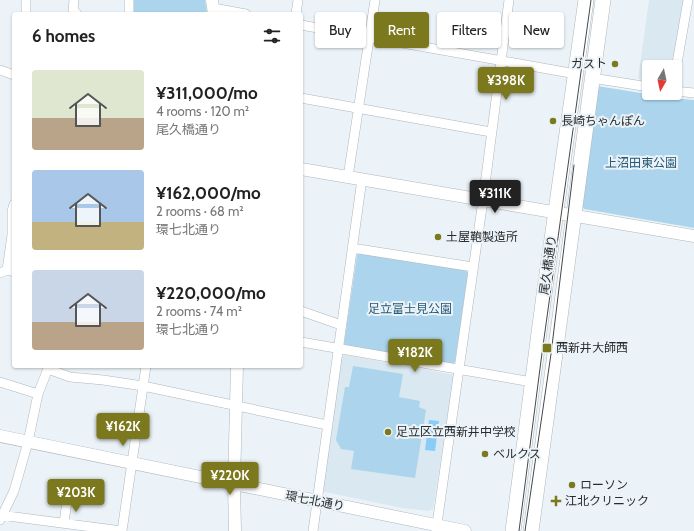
<!DOCTYPE html>
<meta charset="utf-8">
<style>
body{margin:0;font-family:Cabin,"Noto Sans JP",sans-serif;background:#f6f6f6;color:#222;height:100vh;display:flex;flex-direction:column;font-size:15px;white-space:nowrap}
*{box-sizing:border-box;margin:0}
p{font-size:13px;color:#767676}
.icon{flex:none;width:22px;height:22px;fill:none;stroke:currentColor;stroke-width:2;stroke-linecap:round;stroke-linejoin:round}
.map{position:relative;flex:1;overflow:hidden}
.drawer{position:absolute;left:12px;top:12px;width:291px;height:356px;display:flex;flex-direction:column;background:#fff;border-radius:4px;box-shadow:0 1px 3px #0004}
.drawer>*{flex:none}
.hud{position:absolute;left:315px;top:12px;width:319px;height:36px;display:flex;gap:8px}
.needle{width:26px;rotate:189deg}
.buttons{position:absolute;left:642px;top:60px;display:grid;gap:8px}
.buttons a{display:grid;place-items:center;width:40px;height:40px;border-radius:4px;background:#fff;box-shadow:0 1px 3px #0004;font-size:20px}
.price{position:absolute;translate:-50% -34px;padding:0 9px;border-radius:4px;background:#7c781e;color:#fff;font-size:13px;line-height:26px;filter:drop-shadow(0 1px 2px #0008)}
.price::after{content:'';position:absolute;left:50%;top:24px;width:12px;height:9px;margin-left:-6px;background:inherit;clip-path:polygon(0 0,100% 0,50% 100%)}
.price.active{background:#222;color:#fff}
ul{padding:0;list-style:none}
li{display:flex;align-items:center;gap:12px;height:100px;padding:0 20px}
li span{display:grid;place-items:center;flex:none;width:112px;height:80px;border-radius:4px;color:#555}
li>.icon{margin-inline-start:auto}
span .icon{width:48px;height:48px;fill:#fffc;stroke-width:1}
li b{font-size:17px}
h2{display:flex;justify-content:space-between;align-items:center;height:48px;padding:0 20px;font-size:17px}
.pill{padding:0 14px;border-radius:4px;background:#fff;box-shadow:0 1px 3px #0004;font-size:14px;line-height:36px}
.pill.active{background:#7c781e;color:#fff}
.map>svg:first-child{display:block}
</style>
<div class="map">
<svg width="694" height="531" viewBox="0 0 694 531">
<rect width="100%" height="100%" fill="#ebf3f8"/>
<path fill="#d9e8f1" d="M649 0H683L672 67H649V81L638 79Z
M345 355 454 375 433 509 429 511 402 508 325 492 323 489 341 357Z"/>
<path fill="#acd5ed" d="M132 0H205L207 14H132Z
M597 86 672 98 694 100V228L584 209 581 205Z
M361 252 466 270 468 274 455 362 452 364 345 345 344 344 357 255Z
M353 366 403 374 399 397 420 401 419 407 426 410 415 478 351 469 354 451 341 449 336 440 345 387H349Z"/>
<path fill="#89cdf6" d="M429 420 439 421 435 451 425 450Z"/>
<g fill="none" stroke-linecap="round" stroke-linejoin="round">
<g stroke="#afb6ba" stroke-width="10">
<path id="minor" d="M74 0 73 10 77 14
M129 0V14
M213 8 246 14
M26 14V0
M296 14 298 0
M301 25 576 74
M0 70 14 75
M675 75 688 0
M592 78 649 87
M675 91 694 93
M301 98 491 132
M348 177 375 0
M352 248 473 267
M7 270 12 235V211L14 204
M0 273 7 270 14 272
M301 311 341 325
M301 342 532 382
M48 369 70 377 103 380 143 386 327 425
M0 382 38 394
M0 515 122 531
M0 520 14 491 28 442 38 394 49 366
M64 523 67 501
M122 531 146 366
M313 531 362 179
M436 531 483 200 509 0"/>
</g>
<g stroke="#afb6ba" stroke-width="13">
<path id="tertiary" d="M212 0 214 14
M301 169 694 236
M0 436 465 531
M235 531 234 484 237 366"/>
</g>
<g stroke="#afb6ba" stroke-width="16">
<path id="primary" d="M513 531 544 295 586 0
M531 531 603 0"/>
</g>
<use href="#minor" stroke="#fff" stroke-width="9"/>
<use href="#tertiary" stroke="#fff" stroke-width="12"/>
<use href="#primary" stroke="#fff" stroke-width="15"/>
<path stroke="#434748" stroke-width="1" d="M519 531 542 353 591 0
M525 531 551 354 574 165"/>
</g>
<g fill="#7c781e" stroke="#ebf3f8" stroke-width="1.5">
<circle cx="615" cy="64" r="4"/>
<circle cx="553" cy="121" r="4"/>
<circle cx="438" cy="237" r="4"/>
<rect x="542" y="343" width="10" height="10" rx="2"/>
<circle cx="388" cy="432" r="4"/>
<circle cx="485" cy="454" r="4"/>
<circle cx="572" cy="485" r="4"/>
<path d="M554 495h4v4h4v4h-4v4h-4v-4h-4v-4h4z"/>
</g>
<g text-anchor="middle" stroke-width="4" stroke-linejoin="round" paint-order="stroke">
<g font-size="12" fill="#282b2c" stroke="#ebf3f8" text-anchor="start">
<text x="607" y="68" text-anchor="end">ガスト</text>
<text x="561" y="125">長崎ちゃんぽん</text>
<text x="446" y="241">土屋鞄製造所</text>
<text x="556" y="352">西新井大師西</text>
<text x="396" y="436">足立区立西新井中学校</text>
<text x="493" y="458">ベルクス</text>
<text x="580" y="489">ローソン</text>
<text x="565" y="505">江北クリニック</text>
</g>
<g font-size="12" fill="#245874" stroke="#ebf3f8">
<text x="641" y="167">上沼田東公園</text>
<text x="410" y="313">足立富士見公園</text>
</g>
<g font-size="12" fill="#282b2c" stroke="#ebf3f8">
<text transform="translate(548 265) rotate(-82)" y="4">尾久橋通り</text>
<text transform="translate(315 501) rotate(11)" y="4">環七北通り</text>
</g>
</g>
</svg>
<div class="buttons">
<a><svg class="needle" viewBox="-14 -14 28 28"><path d="M0-13l5 13h-10z" fill="#e53935"/><path d="M0 13l5-13h-10z" fill="#767676"/></svg></a>
</div>
<b class="price" style="left:506px;top:101px">¥398K</b>
<b class="price active" style="left:495px;top:214px">¥311K</b>
<b class="price" style="left:415px;top:373px">¥182K</b>
<b class="price" style="left:123px;top:447px">¥162K</b>
<b class="price" style="left:230px;top:496px">¥220K</b>
<b class="price" style="left:76px;top:513px">¥203K</b>
<div class="hud">
<a class="pill">Buy</a>
<a class="pill active">Rent</a>
<a class="pill">Filters</a>
<a class="pill">New</a>
</div>
<section class="drawer">
<h2>6 homes<svg class="icon" aria-label="filters" viewBox="0 0 24 24"><path d="M4 7h16M4 17h16"/><circle cx="9" cy="7" r="2"/><circle cx="15" cy="17" r="2"/></svg></h2>
<ul>
<li><span style="background:linear-gradient(#dfe7d0 60%,#b9a48a 0)"><svg class="icon" aria-label="home" viewBox="0 0 24 24"><path d="M3 11l9-7 9 7M6 9v11h12V9"/></svg></span><div><b>¥311,000/mo</b><p>4 rooms · 120 m²</p><p>尾久橋通り</p></div></li>
<li><span style="background:linear-gradient(#a9c7e8 65%,#c2b280 0)"><svg class="icon" aria-label="home" viewBox="0 0 24 24"><path d="M3 11l9-7 9 7M6 9v11h12V9"/></svg></span><div><b>¥162,000/mo</b><p>2 rooms · 68 m²</p><p>環七北通り</p></div></li>
<li><span style="background:linear-gradient(#c9d6e8 65%,#b9a48a 0)"><svg class="icon" aria-label="home" viewBox="0 0 24 24"><path d="M3 11l9-7 9 7M6 9v11h12V9"/></svg></span><div><b>¥220,000/mo</b><p>2 rooms · 74 m²</p><p>環七北通り</p></div></li>
</ul>
</section>
</div>
